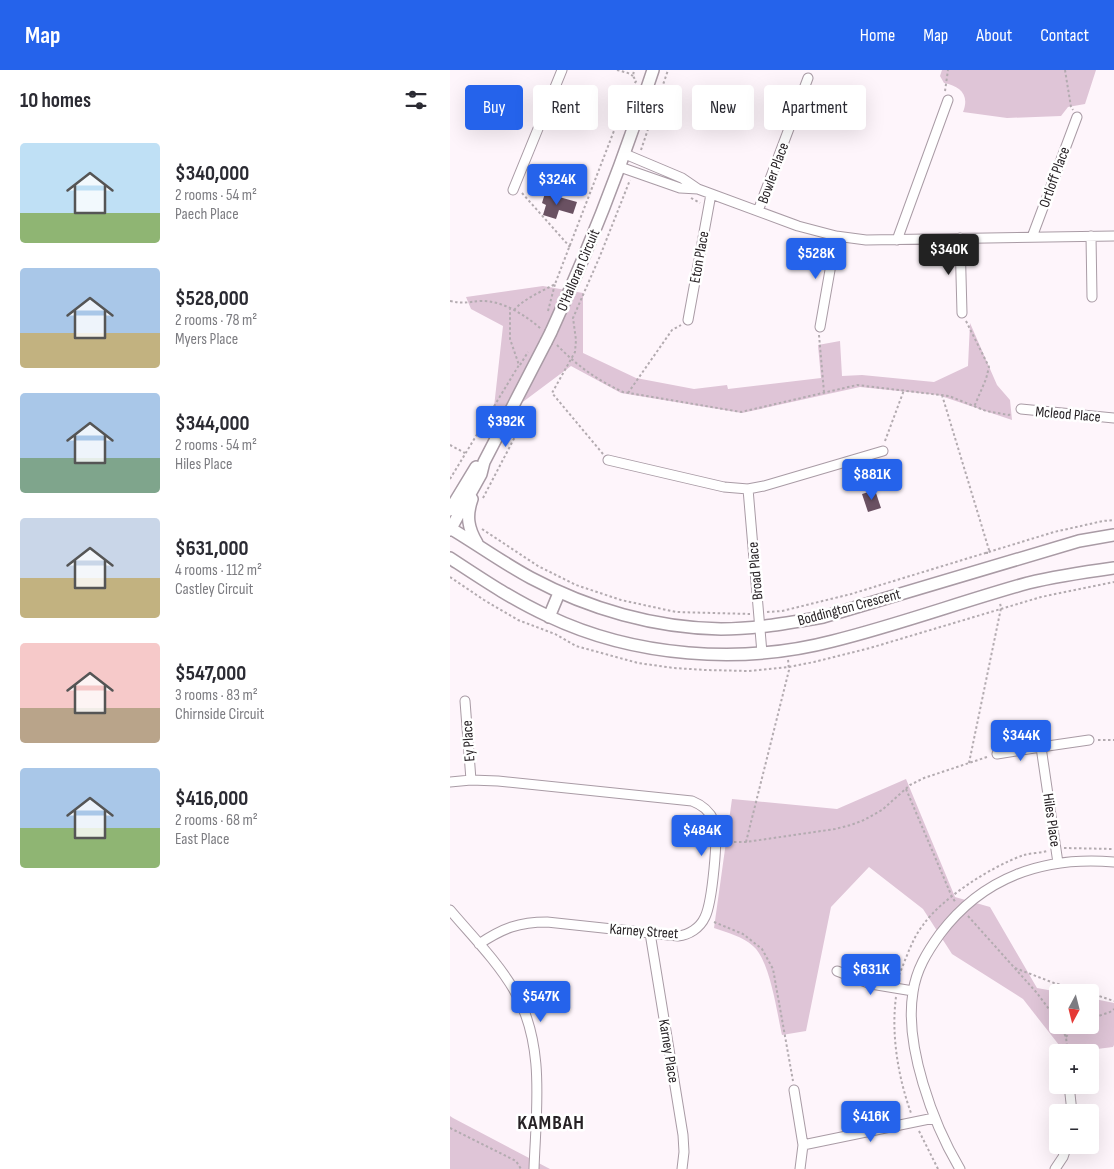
<!DOCTYPE html>
<meta charset="utf-8">
<style>
body{margin:0;font-family:"Sofia Sans Condensed",sans-serif;background:#f2f2f3;color:#2b2b33;height:100vh;display:flex;flex-direction:column;font-size:19px;white-space:nowrap}
*{box-sizing:border-box;margin:0}
p{font-size:16px;color:#7c7c81}
.icon{flex:none;width:28px;height:28px;fill:none;stroke:currentColor;stroke-width:2;stroke-linecap:round;stroke-linejoin:round}
.map{position:relative;flex:1;overflow:hidden}
.side{display:flex;flex-direction:column;background:#fff;width:450px}
.side>*{flex:none}
.guide{position:absolute;left:15px;top:15px;width:475px;height:45px;display:flex;gap:10px}
.needle{width:32px;rotate:187deg}
.fabs{position:absolute;left:599px;top:914px;display:grid;gap:10px}
.fabs a{display:grid;place-items:center;width:50px;height:50px;border-radius:5px;background:#fff;box-shadow:0 5px 20px #0002;font-size:25px}
.price{position:absolute;translate:-50% -42px;padding:0 11px;border-radius:5px;background:#2563eb;color:#fff;font-size:16px;line-height:32px;filter:drop-shadow(0 1px 2px #0008)}
.price::after{content:'';position:absolute;left:50%;top:30px;width:15px;height:11px;margin-left:-8px;background:inherit;clip-path:polygon(0 0,100% 0,50% 100%)}
.price.active{background:#222;color:#fff}
ul{padding:0;list-style:none}
li{display:flex;align-items:center;gap:15px;height:125px;padding:0 20px}
li span{display:grid;place-items:center;flex:none;width:140px;height:100px;border-radius:5px;color:#555}
li>.icon{margin-inline-start:auto}
span .icon{width:60px;height:60px;fill:#fffc;stroke-width:1}
li b{font-size:21px}
h2{display:flex;justify-content:space-between;align-items:center;height:60px;padding:0 20px;font-size:21px}
.tag{padding:0 18px;border-radius:5px;background:#fff;box-shadow:0 5px 20px #0002;font-size:18px;line-height:45px}
.tag.active{background:#2563eb;color:#fff}
header{display:flex;align-items:center;gap:30px;box-sizing:border-box;height:70px;padding:0 25px;background:#2563eb;color:#fff}
header strong{font-size:24px}
nav{display:flex;gap:28px;margin-inline-start:auto;font-size:18px}
main{display:flex;flex:1;min-height:0}
.map>svg:first-child{display:block}
</style>
<header>
<strong>Map</strong>
<nav><a>Home</a><a>Map</a><a>About</a><a>Contact</a></nav>
</header>
<main>
<section class="side">
<h2>10 homes<svg class="icon" aria-label="filters" viewBox="0 0 24 24"><path d="M4 7h16M4 17h16"/><circle cx="9" cy="7" r="2"/><circle cx="15" cy="17" r="2"/></svg></h2>
<ul>
<li><span style="background:linear-gradient(#bfe0f5 70%,#8fb573 0)"><svg class="icon" aria-label="home" viewBox="0 0 24 24"><path d="M3 11l9-7 9 7M6 9v11h12V9"/></svg></span><div><b>$340,000</b><p>2 rooms · 54 m²</p><p>Paech Place</p></div></li>
<li><span style="background:linear-gradient(#a9c7e8 65%,#c2b280 0)"><svg class="icon" aria-label="home" viewBox="0 0 24 24"><path d="M3 11l9-7 9 7M6 9v11h12V9"/></svg></span><div><b>$528,000</b><p>2 rooms · 78 m²</p><p>Myers Place</p></div></li>
<li><span style="background:linear-gradient(#a9c7e8 65%,#7fa58c 0)"><svg class="icon" aria-label="home" viewBox="0 0 24 24"><path d="M3 11l9-7 9 7M6 9v11h12V9"/></svg></span><div><b>$344,000</b><p>2 rooms · 54 m²</p><p>Hiles Place</p></div></li>
<li><span style="background:linear-gradient(#c9d6e8 60%,#c2b280 0)"><svg class="icon" aria-label="home" viewBox="0 0 24 24"><path d="M3 11l9-7 9 7M6 9v11h12V9"/></svg></span><div><b>$631,000</b><p>4 rooms · 112 m²</p><p>Castley Circuit</p></div></li>
<li><span style="background:linear-gradient(#f6c9c9 65%,#b9a48a 0)"><svg class="icon" aria-label="home" viewBox="0 0 24 24"><path d="M3 11l9-7 9 7M6 9v11h12V9"/></svg></span><div><b>$547,000</b><p>3 rooms · 83 m²</p><p>Chirnside Circuit</p></div></li>
<li><span style="background:linear-gradient(#a9c7e8 60%,#8fb573 0)"><svg class="icon" aria-label="home" viewBox="0 0 24 24"><path d="M3 11l9-7 9 7M6 9v11h12V9"/></svg></span><div><b>$416,000</b><p>2 rooms · 68 m²</p><p>East Place</p></div></li>
</ul>
</section>
<div class="map">
<svg width="664" height="1099" viewBox="0 0 664 1099">
<rect width="100%" height="100%" fill="#fef5fb"/>
<path fill="#dfc5d7" d="M492 0H646L635 34 618 37 611 46 557 48 513 42C520 25 510 16 494 13L490 6Z
M93 216 133 223V283L186 308 244 319 277 315 278 319 371 308 368 275 390 271 392 306 412 305 484 312 518 296 520 253 547 315 560 330 562 350 488 325 410 317 292 343 171 323 121 296 42 355 53 256 21 239 16 227Z
M456 709 505 827 540 837 587 918 609 922 608 955H640V928L664 933V975L663 977 623 982 609 975 573 929 502 884 473 839 419 797 381 837 356 961 332 965C327 943 320 890 303 876 292 866 278 863 264 858L282 729 387 739Z
M0 1046 3 1048 100 1099H0Z"/>
<path fill="#6a5162" d="M95 123 127 132 123 144 109 140 106 149 93 145 96 135 92 133Z
M425 420 431 438 418 442 412 424Z"/>
<g fill="none" stroke-linecap="round" stroke-linejoin="round">
<g stroke="#a99ba5" stroke-width="11">
<path id="minor" d="M175 84 232 108 248 119 348 156 386 166 416 170 664 166
M170 97 230 118 248 119
M63 120 112 0
M308 141 358 8
M641 166 642 227
M582 167 627 47
M510 168 512 243
M447 170 498 30
M238 250 261 124
M370 257 386 166
M571 339 664 348
M158 390 274 417 298 419
M312 583 298 419 314 416 433 381
M15 631 21 710
M547 684 591 677
M0 712 21 710 48 711 242 731C252 735 259 740 264 751 269 765 262 833 255 847 250 858 239 865 228 866L97 852C69 852 53 858 29 874
M608 793 591 677 639 670
M0 840C22 866 47 891 64 920 96 974 86 1040 84 1099
M200 863 233 1065 234 1082 232 1099
M387 901 421 914 463 921
M608 981 609 982
M619 1015 622 1042
M344 1020 353 1075 350 1099
M353 1075 484 1048
M510 1099C483 1054 454 975 463 922 466 900 477 882 490 864 533 807 594 786 664 792
M605 1099 613 1087 617 1075"/>
</g>
<g stroke="#a99ba5" stroke-width="14">
<path id="tertiary" d="M101 262C140 177 174 89 203 0
M22 429C16 446 18 458 27 473
M0 440 26 397
M0 458C27 474 53 493 81 508 139 539 205 558 271 559 305 559 339 553 373 547L629 471 664 465
M0 460 31 404 34 392 96 272
M0 488C32 509 63 530 98 546 184 587 291 595 383 571 448 555 513 531 578 513 607 506 635 502 664 498
M99 547 109 523"/>
</g>
<path stroke="#b3abb0" stroke-width="2" stroke-dasharray="2.5 2.5" stroke-linecap="butt" d="M167 0 178 3 183 6
M615 0 621 37 623 40
M495 21 498 0
M191 80 218 0
M72 123 120 177
M241 128 250 133
M0 231C13 234 18 232 31 231 52 230 77 246 91 259
M64 240C75 228 91 222 105 214L172 40 186 11 183 6 184 0
M98 241 105 214
M516 251 539 297 536 309 524 337
M369 265 374 322
M107 275C126 295 147 310 173 322L291 342 407 315 499 326 536 341 559 345 562 343
M70 295 78 282
M178 323 222 260 231 255
M492 325 539 480 537 481V484
M435 371 454 320
M0 375 15 383
M153 384 102 323 125 282 126 270 123 248 150 186 180 110
M0 409 69 295 60 269V239
M33 428 68 361
M32 459 88 496 126 515 171 530 226 542 300 544
M0 507 34 530 68 550 105 564 126 576 188 593 224 598 256 600 299 601 339 597 364 592 420 578 591 527 664 512
M317 542 332 541 401 524 604 462 653 451 664 450
M648 670H664
M519 693 551 538 550 533
M456 719 502 827 506 833
M274 772H296L385 759 401 755 414 750 432 740 460 715 474 708 537 687
M296 772 339 600 338 589
M614 778 664 779
M518 846 587 923 608 951
M264 852 293 864 312 879 323 899 343 1011
M565 898 604 913 638 922
M448 910 449 905C456 889 462 869 473 855 492 828 542 796 574 785 581 783 590 783 597 781
M640 923 664 931
M446 927C441 964 448 1007 461 1043
M640 949 660 942 664 939
M610 955 616 967 617 976
M616 967 624 957 628 955
M0 1058 66 1091 71 1099
M469 1061 488 1099"/>
<use href="#minor" stroke="#fff" stroke-width="9"/>
<use href="#tertiary" stroke="#fff" stroke-width="11"/>
<g stroke="#a99ba5" stroke-width="14" stroke-linecap="butt">
<path id="tertiary-bridge" d="M96 272 101 262"/>
</g>
<use href="#tertiary-bridge" stroke="#fff" stroke-width="11"/>
</g>
<g text-anchor="middle" stroke-width="5" stroke-linejoin="round" paint-order="stroke">
<g font-size="15" fill="#272225" stroke="#fff">
<text transform="translate(323 103) rotate(-70)" y="5">Bowler Place</text>
<text transform="translate(604 107) rotate(-70)" y="5">Ortloff Place</text>
<text transform="translate(249 187) rotate(-80)" y="5">Eton Place</text>
<text transform="translate(128 200) rotate(-67)" y="5">O'Halloran Circuit</text>
<text transform="translate(618 344) rotate(5)" y="5">Mcleod Place</text>
<text transform="translate(305 501) rotate(-95)" y="5">Broad Place</text>
<text transform="translate(399 537) rotate(-15)" y="5">Boddington Crescent</text>
<text transform="translate(18 671) rotate(-94)" y="5">Ey Place</text>
<text transform="translate(602 750) rotate(82)" y="5">Hiles Place</text>
<text transform="translate(194 861) rotate(4)" y="5">Karney Street</text>
<text transform="translate(219 981) rotate(81)" y="5">Karney Place</text>
</g>
<g font-size="20" font-weight="bold" letter-spacing="1" fill="#272225" stroke="#fff">
<text x="101" y="1059">KAMBAH</text>
</g>
</g>
</svg>
<div class="fabs">
<a><svg class="needle" viewBox="-14 -14 28 28"><path d="M0-13l5 13h-10z" fill="#e53935"/><path d="M0 13l5-13h-10z" fill="#7c7c81"/></svg></a>
<a>+</a>
<a>−</a>
</div>
<b class="price" style="left:107px;top:136px">$324K</b>
<b class="price active" style="left:499px;top:206px">$340K</b>
<b class="price" style="left:366px;top:210px">$528K</b>
<b class="price" style="left:56px;top:378px">$392K</b>
<b class="price" style="left:422px;top:431px">$881K</b>
<b class="price" style="left:571px;top:692px">$344K</b>
<b class="price" style="left:252px;top:787px">$484K</b>
<b class="price" style="left:421px;top:926px">$631K</b>
<b class="price" style="left:91px;top:953px">$547K</b>
<b class="price" style="left:421px;top:1073px">$416K</b>
<div class="guide">
<a class="tag active">Buy</a>
<a class="tag">Rent</a>
<a class="tag">Filters</a>
<a class="tag">New</a>
<a class="tag">Apartment</a>
</div>
</div>
</main>
